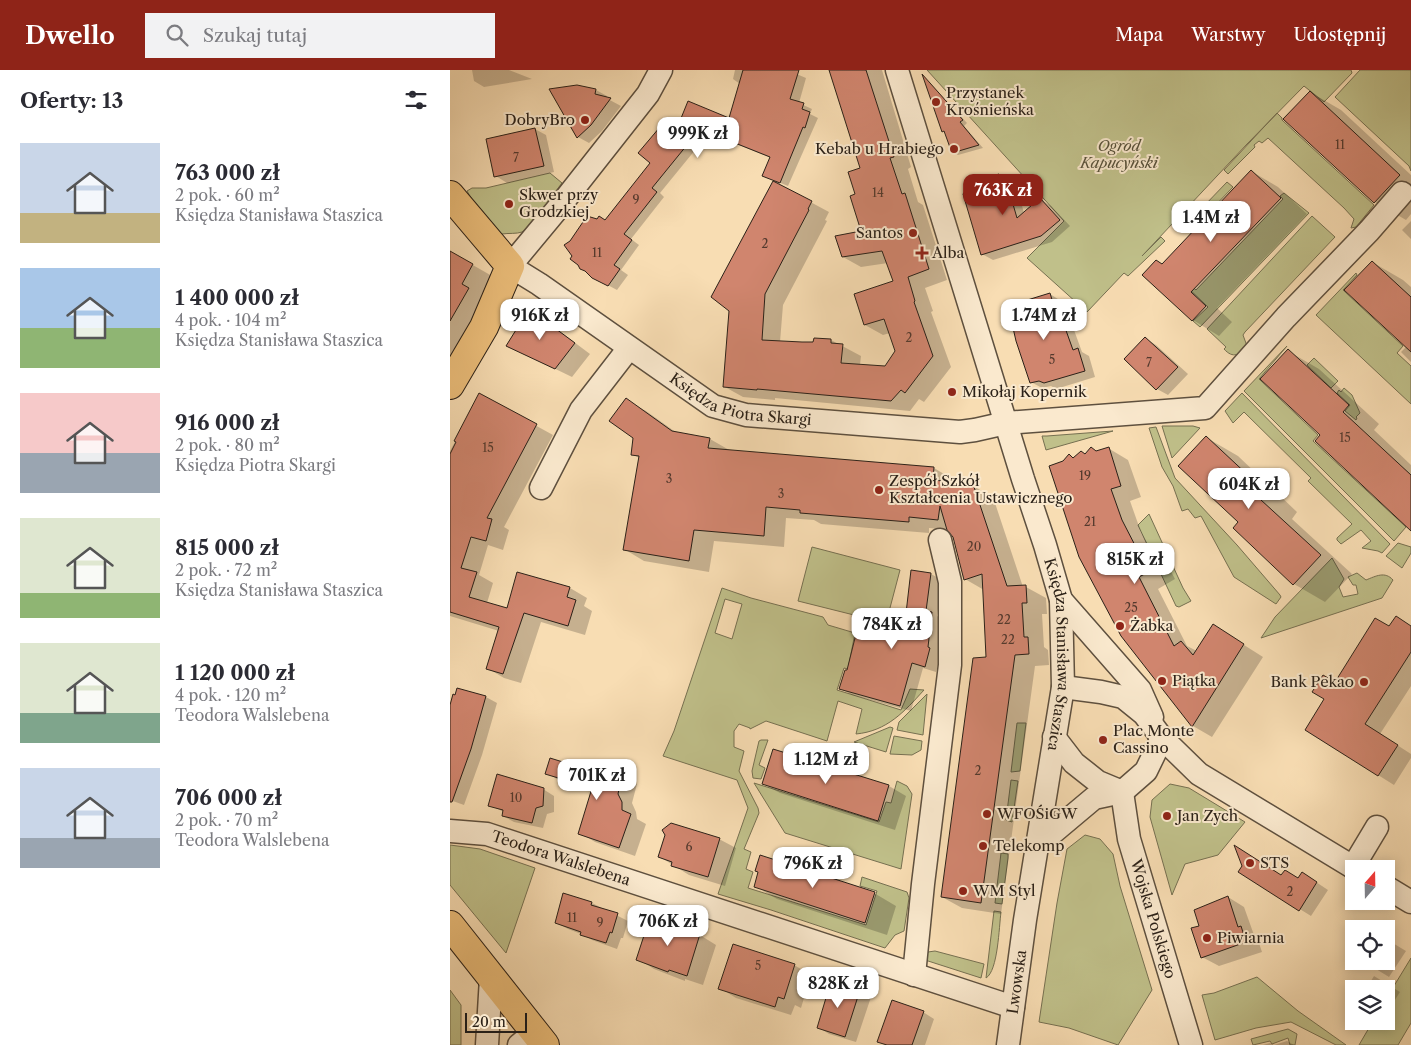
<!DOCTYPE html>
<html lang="pl">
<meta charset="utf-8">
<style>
body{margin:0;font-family:"Libre Caslon Text",serif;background:#f2f2f3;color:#2b2b33;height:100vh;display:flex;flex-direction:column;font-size:19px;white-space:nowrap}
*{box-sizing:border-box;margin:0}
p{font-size:16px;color:#7c7c81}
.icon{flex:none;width:28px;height:28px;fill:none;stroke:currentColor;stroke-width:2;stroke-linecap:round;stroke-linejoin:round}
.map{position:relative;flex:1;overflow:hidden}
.drawer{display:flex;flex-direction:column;background:#fff;width:450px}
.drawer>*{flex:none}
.needle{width:32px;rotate:20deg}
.tools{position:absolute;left:895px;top:790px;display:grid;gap:10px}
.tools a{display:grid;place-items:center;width:50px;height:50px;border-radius:0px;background:#fff;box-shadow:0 2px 12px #0003;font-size:25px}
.scale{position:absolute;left:15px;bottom:12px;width:62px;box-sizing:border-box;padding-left:5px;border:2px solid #2b2118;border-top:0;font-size:14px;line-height:18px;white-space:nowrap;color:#2b2118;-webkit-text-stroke:4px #fae9ce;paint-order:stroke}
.price{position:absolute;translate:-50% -42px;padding:0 11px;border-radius:10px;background:#fff;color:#222;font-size:16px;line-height:32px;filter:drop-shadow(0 1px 2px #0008)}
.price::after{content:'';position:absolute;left:50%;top:30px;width:15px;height:11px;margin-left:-8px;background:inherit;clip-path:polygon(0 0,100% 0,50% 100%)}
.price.active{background:#8f2418;color:#fff}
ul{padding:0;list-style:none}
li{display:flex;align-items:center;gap:15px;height:125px;padding:0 20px}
li span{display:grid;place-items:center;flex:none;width:140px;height:100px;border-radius:0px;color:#555}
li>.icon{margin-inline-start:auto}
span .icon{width:60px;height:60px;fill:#fffc;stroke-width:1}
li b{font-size:21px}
h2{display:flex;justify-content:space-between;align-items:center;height:60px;padding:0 20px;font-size:21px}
header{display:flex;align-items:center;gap:30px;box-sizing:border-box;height:70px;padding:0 25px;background:#8f2418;color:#fff}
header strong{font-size:24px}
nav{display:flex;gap:28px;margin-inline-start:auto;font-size:18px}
.search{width:350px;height:45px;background:#f2f2f3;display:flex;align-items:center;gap:12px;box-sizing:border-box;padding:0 18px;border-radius:0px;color:#7c7c81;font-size:19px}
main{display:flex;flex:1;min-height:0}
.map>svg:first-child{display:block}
</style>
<header>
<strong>Dwello</strong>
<div class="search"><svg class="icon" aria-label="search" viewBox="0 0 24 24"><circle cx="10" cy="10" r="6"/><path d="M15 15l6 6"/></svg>Szukaj tutaj</div>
<nav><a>Mapa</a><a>Warstwy</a><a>Udostępnij</a></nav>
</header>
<main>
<section class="drawer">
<h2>Oferty: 13<svg class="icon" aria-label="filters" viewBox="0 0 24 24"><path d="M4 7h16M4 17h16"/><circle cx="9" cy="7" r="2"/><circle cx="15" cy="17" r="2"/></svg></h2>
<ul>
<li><span style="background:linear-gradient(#c9d6e8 70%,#c2b280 0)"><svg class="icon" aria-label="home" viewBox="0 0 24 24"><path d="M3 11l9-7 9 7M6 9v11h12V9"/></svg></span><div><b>763 000 zł</b><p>2 pok. · 60 m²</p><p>Księdza Stanisława Staszica</p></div></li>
<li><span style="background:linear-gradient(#a9c7e8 60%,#8fb573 0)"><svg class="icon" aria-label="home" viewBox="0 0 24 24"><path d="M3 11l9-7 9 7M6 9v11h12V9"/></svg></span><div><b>1 400 000 zł</b><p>4 pok. · 104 m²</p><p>Księdza Stanisława Staszica</p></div></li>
<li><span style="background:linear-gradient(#f6c9c9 60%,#9aa5b1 0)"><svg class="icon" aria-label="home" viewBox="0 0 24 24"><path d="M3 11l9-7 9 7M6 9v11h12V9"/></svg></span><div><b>916 000 zł</b><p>2 pok. · 80 m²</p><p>Księdza Piotra Skargi</p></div></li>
<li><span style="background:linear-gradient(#dfe7d0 75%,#8fb573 0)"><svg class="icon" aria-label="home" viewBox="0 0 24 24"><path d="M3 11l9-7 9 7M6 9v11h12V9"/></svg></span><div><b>815 000 zł</b><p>2 pok. · 72 m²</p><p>Księdza Stanisława Staszica</p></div></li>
<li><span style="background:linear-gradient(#dfe7d0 70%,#7fa58c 0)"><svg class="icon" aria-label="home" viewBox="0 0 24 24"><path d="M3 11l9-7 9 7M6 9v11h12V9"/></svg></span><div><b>1 120 000 zł</b><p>4 pok. · 120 m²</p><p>Teodora Walslebena</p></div></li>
<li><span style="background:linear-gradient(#c9d6e8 70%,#9aa5b1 0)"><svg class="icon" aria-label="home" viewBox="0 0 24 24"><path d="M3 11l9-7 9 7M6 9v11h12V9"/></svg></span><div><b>706 000 zł</b><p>2 pok. · 70 m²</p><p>Teodora Walslebena</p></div></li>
</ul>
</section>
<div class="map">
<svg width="961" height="975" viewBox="0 0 961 975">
<rect width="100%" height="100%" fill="#f8ddb3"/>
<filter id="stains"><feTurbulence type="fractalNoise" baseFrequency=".004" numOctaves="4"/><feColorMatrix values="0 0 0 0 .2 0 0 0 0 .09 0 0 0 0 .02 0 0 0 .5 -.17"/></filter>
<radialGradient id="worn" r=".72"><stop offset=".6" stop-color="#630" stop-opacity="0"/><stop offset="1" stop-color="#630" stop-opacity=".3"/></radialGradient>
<path fill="#c0c08a" stroke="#767051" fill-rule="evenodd" d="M477 0H901L902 3 874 32 854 16 797 74 692 186 711 167 715 171 678 206 674 203 637 242 577 188 614 151Z
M910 0H961V101L959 96 885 27Z
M827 43 832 48V50L924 135 906 157 901 158 904 149 894 138 818 68 812 73 809 71 804 75 805 77 778 104 774 100Z
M100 103 112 113C104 123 80 158 72 162 67 164 58 163 52 164L33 148 17 121 22 118H36Z
M777 112 783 117 759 142 753 137Z
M834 123 859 143 750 257 743 251 758 237 736 216 738 213 746 220 833 129 830 126Z
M862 146 885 167 795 262 793 265 797 276C790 285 783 289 774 279L776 277 757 259Z
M906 203 907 205 893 220 953 276 947 283 961 296V334L866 245Z
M837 276 809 309 868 365 863 371 956 457 944 471 794 321Z
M864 288 888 311 881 318 857 295Z
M894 318 902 325 910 343 906 347 907 348 906 350 895 341 900 335 887 323 889 320 891 322Z
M792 323 940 474 932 483 928 481 912 478 921 471 911 460 891 474 887 470V468L902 454 858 411 861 408 794 342 783 353 775 341Z
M712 356H743L750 358 722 388Z
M706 357 725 408 787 475 830 525 831 527 826 534 784 507 751 446 745 448 738 439 732 441 723 416 712 397 699 358Z
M663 361 596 380 592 366H597Z
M699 444 733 518 741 531 729 537 726 536 688 455Z
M948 473 961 477V483L952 498 936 486Z
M362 477 450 500 436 553 348 531Z
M882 488 894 509 889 517 893 527 908 524 906 515H903L898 507 907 503 916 510C926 506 935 501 943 510L932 528 811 568 825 547Z
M272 518 301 528 373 547 378 555 405 563 398 599 394 598 387 620 451 640 460 619 474 620C454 642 437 661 406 664L412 639 388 631 377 671 316 651 300 659V658L289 654 284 661V677L294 681 289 701 308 738 309 743 294 779 301 782 296 799 303 802 298 818 416 855 427 821 410 816 412 807 457 822 459 828 454 861 445 865 435 878 321 840 268 824 298 738 287 710 213 686 224 661ZM275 529 292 534 282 569 265 563Z
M477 624 473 665 447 660 449 652Z
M567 653H576L570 701 561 702Z
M440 657 443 658 436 682 404 672Z
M444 666 472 671 471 680 462 685 440 684Z
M311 670H318L309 695 315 698 311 709 303 708 302 701 309 671Z
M561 710 568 711 562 752 556 750Z
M447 711 457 716 462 724 451 799 335 763 304 713 429 752 436 732 441 733Z
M720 714 739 718 795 752 768 785 735 794 722 825 700 747 702 730Z
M635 765 650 769 663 784 670 816 702 920 668 975 619 958 589 952 607 833 617 779Z
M0 775 30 779 85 798 56 883 0 815Z
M551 783 558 784V788L552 834 545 833Z
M544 841 551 842C549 857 548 901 536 908Z
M485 881 534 894 531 908 475 890 478 882Z
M961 888V953L948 975H909L923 951H936V929Z
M807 907 848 941 896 975H886L841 952 806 958 765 970 752 925 764 923Z
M0 920 11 935V975H0Z
M838 959 847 964 845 975H840L838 968 822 974 820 971 803 975 801 969Z"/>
<path fill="#0003" d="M22 0H59L82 9 34 17 24 11Z
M285 0H337L356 8 349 33 362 39 360 44 368 48 338 116 328 112 327 114 379 142 375 150 377 151 333 235 330 272 351 273 381 270 411 286 410 295 435 298 446 281 440 263 433 265 415 255 445 212 438 193 411 197 393 187 412 162 407 125 411 99 380 0H432L461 97 458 99 468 132 473 135 497 210 475 218 483 241 481 242 501 297 474 332 469 329 460 341 325 328V330L293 327 275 317 281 240 262 227 324 111 321 88 259 63 210 123 214 127 181 169 189 175 171 200 178 205 167 220 152 212 156 151 202 92 210 59 224 68 239 33 280 49 290 14 283 9Z
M474 7 517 53 514 56 533 78 508 85 503 82 496 62 493 61Z
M146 20 157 26 156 28 171 36 152 61 139 73 128 67Z
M860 22 891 40 961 105V144L956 150 925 132Z
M85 59 96 65 104 102 57 113 46 106Z
M801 101 828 117 857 144 767 238 782 252 769 266 743 250 713 195Z
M548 105 559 111 562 121 569 125 574 143 590 129 601 136 620 156 602 172 543 190 532 184Z
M961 151V169L952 160Z
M0 182 42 206 31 226 38 230 0 303Z
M922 192 953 210 961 217V292L951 282 957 276Z
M600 224 611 231 618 256 624 260 632 282 639 286 645 307 606 319 601 316 592 318 581 312Z
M79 241 96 251 140 284 122 307 58 276Z
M695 268 706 275 738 304 718 325 707 319Z
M838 281 869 299 929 354 924 360 961 395V457L872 365Z
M30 325 103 365 54 457 59 460 53 480 38 475 29 505 43 513 37 533 58 539 120 518 137 528 134 536 142 541 135 565 91 552 71 613 54 608 37 598 49 561 0 546V381Z
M176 330 196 341 227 363 260 369 281 381 484 398 504 410V414L523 416 543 427 573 517H576L596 528 597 544H592L594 577 598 580 599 595 585 596 551 844 512 838 492 827 538 588 534 520 515 509 504 466 499 460 479 458V463L371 454 364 450 336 448 334 477 264 471 259 502 194 491 174 479 189 388 182 384 185 368Z
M757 368 788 386 847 442 842 449 902 504 875 532 844 514 790 452Z
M658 378 678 390 691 427 680 431 691 462 705 487 717 494 725 509 708 519 737 576 747 581 764 556 813 587 762 667 743 656 613 392 620 386 624 389Z
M481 504 492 510 487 546 493 550 488 584 491 585 486 602 473 598 461 641 402 625 391 619 454 571Z
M961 556V616L930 664 961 684V688L944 715 856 660 886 613 940 558Z
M8 619 36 627 47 633 32 685 14 735 0 730V639Z
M324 680 439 716 456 726 445 760 330 723 313 714Z
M148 697 172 706 187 714 182 733 186 742 187 749 196 754 185 786 145 772 130 763 143 721 112 712 97 703 146 704Z
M93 719 104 726V742L97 744 93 758 64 752 53 746 54 742 39 735Z
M269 769 286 778 275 816 239 805 210 787Z
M794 796 832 807 863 810 878 820 861 846 790 802Z
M305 816 424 823 446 836 437 865 327 829Z
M114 824 142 833 178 851 173 868H171L167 879 142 870 131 864 118 859 107 853Z
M778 827 794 837 804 865 807 867 812 882 769 896 752 887 750 856Z
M223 857 250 865 266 875 253 915 235 909V911L204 899 188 889Z
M936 869 956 881 939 907 913 891H936Z
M904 875V885L899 883Z
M344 895 361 905 351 938 345 935 341 945 286 928 270 918Z
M924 906 950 922 936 944V919H916Z
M382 912 410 921 421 927 406 972 379 964 368 957Z
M473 942 484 949 475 975H435L428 971Z
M837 971 844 975H813L820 973 824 975Z"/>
<path fill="#d0856e" stroke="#2b2118" d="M293 0H349L340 29 354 33 352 39 360 42 355 58 353 57 330 113 312 106 320 87 250 59 202 118 207 122 174 164 182 170 164 195 170 199 158 216 142 208 135 201 130 199 128 195 120 189 122 186 114 175 120 171 137 146 147 149 149 146 155 150 200 93 188 83 210 57 223 68 238 31 279 48Z
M379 0H416L444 87 440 88 452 124 455 123 479 199 458 207 465 231 464 232 483 286 455 323 451 320 441 331 307 319V320L273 317 279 241 261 227 323 111 362 131 358 139 359 140 315 224 312 270 352 272H363L364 268 381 269V273L393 274 391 293 435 296 445 281 434 249 414 255 404 224 443 211 432 181 392 187 385 166 411 161 400 126 405 124 398 102 410 98Z
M472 4 513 50 510 52 529 75 502 83 494 61 492 62Z
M127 15 146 19 145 24 161 28 141 55 127 68 99 19Z
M860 21 950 105 924 133 833 49Z
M85 58 94 96 44 107 36 69Z
M801 100 831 128 741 222 756 236 742 251 692 205 706 190 712 194Z
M549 104 553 119 558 117 567 148 590 128 610 150 591 166 531 185 513 124 522 112Z
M0 181 23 194 12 214 19 218 0 251Z
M922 191 961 227V282L894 220Z
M600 223 609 253 613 252 623 280 628 278 635 301 594 313 589 311 580 313 566 271 558 236Z
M79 239 125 273 105 299 56 276Z
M695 267 728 297 706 320 674 289Z
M838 279 899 335 893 342 961 405V461L865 371 870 365 810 309Z
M29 323 87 354 37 448 42 449 36 471 21 467 11 498 27 502 19 527 57 538 67 502 120 517 117 527 126 530 118 556 74 543 53 604 36 599 49 557 0 542V384L6 372 4 371Z
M176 328 222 361 260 368 258 378 484 397 483 410 523 414 557 516 576 515 577 533H572L574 567H578L579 584 565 585 531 833 491 827 523 588 536 587 532 504 514 510 503 467 497 460 490 436 488 450 459 447V452L350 443V440L316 437 314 466 244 460 239 491 173 480 189 386 181 385 183 368 159 351Z
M756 366 817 423 811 430 871 485 843 515 783 458 788 452 728 396Z
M641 377 646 381 659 377 671 416 661 419 672 450 690 485 697 482 706 498 689 507 724 576 731 571 743 585 763 554 794 574 742 657 671 566 629 487 599 396 613 391 619 384 623 388 631 381 635 384Z
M461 500 481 503 476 541 482 542 478 577 480 578 475 597 462 593 450 636 389 619 395 600H397L408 556 453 569Z
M946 546 961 556V582L915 654 948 675 928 706 855 660 874 629 862 622 873 605 885 612 925 548 939 556Z
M7 618 36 626 21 679 2 732H0V635L3 624 5 625Z
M323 679 439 715 428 751 312 714Z
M100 688 145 702 147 695 172 704 168 724 172 732V740L181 744 169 778 128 764 142 718 95 704Z
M47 704 94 718 93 736 86 738 82 753 52 746 53 740 38 736Z
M221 753 270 768 258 807 221 796 222 792 208 787 215 765 212 760Z
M784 775 831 805 835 800 848 808 852 802 867 812 849 841 788 802 792 796Z
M310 785 425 822 415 853 304 817 308 802 305 801Z
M113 823 142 832 141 835 168 843 162 863 160 862 156 873 130 865 131 862 105 853Z
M778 826 788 857 791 856 796 872 751 888 741 858 749 856 744 840Z
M200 847 250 864 237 906 219 900 218 902 186 890Z
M283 874 345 894 334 929 328 927 325 937 268 919Z
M381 911 410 920 395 967 367 958Z
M442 930 474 941 462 975H437L427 972Z"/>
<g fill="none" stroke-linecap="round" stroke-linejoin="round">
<g stroke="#5e503f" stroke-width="25">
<g id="minor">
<path id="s1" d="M211 0 198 24 109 137 60 196 89 214 263 336 296 345 510 362 525 360 556 353 755 338 836 247 919 161 952 123"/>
<path id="s2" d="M447 0 573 409 595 475 611 530 613 617 575 850 558 975"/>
<path d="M91 418 131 340 179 278"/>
<path d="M611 530 690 620 702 647"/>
<path d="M613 617 651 622 673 627 694 644 712 668 749 704 906 799"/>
<path d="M604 667 624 693 648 712 672 722"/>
<path id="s3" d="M672 722 679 769 741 975"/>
<path id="s4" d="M0 761 37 764 563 937"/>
<path d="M588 775 644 728 672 722 696 701 712 668"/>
<path d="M903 797 927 757"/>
<path d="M936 817 961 832"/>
<path d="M464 905 473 814 500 595V512L490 470"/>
<path d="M37 975 41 908"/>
<path d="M69 975 85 962"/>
</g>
</g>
<g stroke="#2b2118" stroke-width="30">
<path id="major" d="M0 125 60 196 34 257 0 315
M0 855 95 975"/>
</g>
<use href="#minor" stroke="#fae9ce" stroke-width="22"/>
<use href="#major" stroke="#ecbe7a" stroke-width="28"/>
</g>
<g fill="#8f2418" stroke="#fae9ce" stroke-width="2">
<circle cx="486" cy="32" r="5"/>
<circle cx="135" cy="50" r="5"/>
<circle cx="504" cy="79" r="5"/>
<circle cx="59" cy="134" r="5"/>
<circle cx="463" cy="163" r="5"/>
<path d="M469.5 175.5h5v5h5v5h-5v5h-5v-5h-5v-5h5z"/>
<circle cx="502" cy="322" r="5"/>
<circle cx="429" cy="420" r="5"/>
<circle cx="670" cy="556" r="5"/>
<circle cx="712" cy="611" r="5"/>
<circle cx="914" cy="612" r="5"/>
<circle cx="653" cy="670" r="5"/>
<circle cx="537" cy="744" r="5"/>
<circle cx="717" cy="746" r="5"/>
<circle cx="533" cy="776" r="5"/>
<circle cx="800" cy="793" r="5"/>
<circle cx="513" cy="821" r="5"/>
<circle cx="757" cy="868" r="5"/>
</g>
<g text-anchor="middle" stroke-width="4" stroke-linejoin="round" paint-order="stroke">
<g font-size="12" fill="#543a2e">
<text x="890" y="79">11</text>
<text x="66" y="92">7</text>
<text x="428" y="127">14</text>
<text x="186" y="134">9</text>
<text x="315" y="178">2</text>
<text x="147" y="187">11</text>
<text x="459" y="272">2</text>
<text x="602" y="294">5</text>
<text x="699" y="297">7</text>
<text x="895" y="372">15</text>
<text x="38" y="382">15</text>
<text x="635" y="410">19</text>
<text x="219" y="413">3</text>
<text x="331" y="428">3</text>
<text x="640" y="456">21</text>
<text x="524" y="481">20</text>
<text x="681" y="542">25</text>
<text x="554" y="554">22</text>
<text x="558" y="574">22</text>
<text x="528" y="705">2</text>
<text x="66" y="732">10</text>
<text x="239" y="781">6</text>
<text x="840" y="826">2</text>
<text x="122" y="852">11</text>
<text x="150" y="857">9</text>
<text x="308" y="900">5</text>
</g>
<g font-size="15" fill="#2b2118" stroke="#fae9ce" text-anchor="start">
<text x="496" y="28">Przystanek<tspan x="496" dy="17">Krośnieńska</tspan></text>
<text x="125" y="55" text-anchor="end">DobryBro</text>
<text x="494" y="84" text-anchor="end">Kebab u Hrabiego</text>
<text x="69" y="130">Skwer przy<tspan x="69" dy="17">Grodzkiej</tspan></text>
<text x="453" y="168" text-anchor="end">Santos</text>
<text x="482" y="188">Alba</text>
<text x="512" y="327">Mikołaj Kopernik</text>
<text x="439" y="416">Zespół Szkół<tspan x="439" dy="17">Kształcenia Ustawicznego</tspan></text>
<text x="680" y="561">Żabka</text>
<text x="722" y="616">Piątka</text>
<text x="904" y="617" text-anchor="end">Bank Pekao</text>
<text x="663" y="666">Plac Monte<tspan x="663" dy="17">Cassino</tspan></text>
<text x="547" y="749">WFOŚiGW</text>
<text x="727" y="751">Jan Zych</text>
<text x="543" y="781">Telekomp</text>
<text x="810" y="798">STS</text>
<text x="523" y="826">WM Styl</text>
<text x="767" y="873">Piwiarnia</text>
</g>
<g font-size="15" font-style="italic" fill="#58513a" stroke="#fae9ce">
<text x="669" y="81">Ogród<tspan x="669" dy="17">Kapucyński</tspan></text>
</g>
<g font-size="15" fill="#2b2118" stroke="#fae9ce">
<text dy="5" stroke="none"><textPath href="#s1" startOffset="519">Księdza Piotra Skargi</textPath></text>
<text dy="5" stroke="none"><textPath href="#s2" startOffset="609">Księdza Stanisława Staszica</textPath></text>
<text dy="5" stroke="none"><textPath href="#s4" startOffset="115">Teodora Walslebena</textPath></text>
<text dy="5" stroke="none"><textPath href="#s3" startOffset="131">Wojska Polskiego</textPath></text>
<text transform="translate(567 912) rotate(-82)" y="5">Lwowska</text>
</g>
</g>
<rect width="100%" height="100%" filter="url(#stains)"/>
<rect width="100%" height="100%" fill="url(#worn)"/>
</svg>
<div class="tools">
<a><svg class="needle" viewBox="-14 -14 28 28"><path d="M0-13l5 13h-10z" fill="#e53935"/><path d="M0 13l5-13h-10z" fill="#7c7c81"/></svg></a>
<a><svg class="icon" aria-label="locate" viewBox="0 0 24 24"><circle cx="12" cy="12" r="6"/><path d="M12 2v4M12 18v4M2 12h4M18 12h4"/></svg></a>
<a><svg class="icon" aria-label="layers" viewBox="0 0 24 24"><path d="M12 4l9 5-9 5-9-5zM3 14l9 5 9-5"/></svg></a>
</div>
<div class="scale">20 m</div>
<b class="price" style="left:248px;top:89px">999K zł</b>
<b class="price active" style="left:553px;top:146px">763K zł</b>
<b class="price" style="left:761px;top:173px">1.4M zł</b>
<b class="price" style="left:90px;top:271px">916K zł</b>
<b class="price" style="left:594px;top:271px">1.74M zł</b>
<b class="price" style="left:799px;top:440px">604K zł</b>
<b class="price" style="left:685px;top:515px">815K zł</b>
<b class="price" style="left:442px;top:580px">784K zł</b>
<b class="price" style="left:376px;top:715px">1.12M zł</b>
<b class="price" style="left:147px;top:731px">701K zł</b>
<b class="price" style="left:363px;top:819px">796K zł</b>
<b class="price" style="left:218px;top:877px">706K zł</b>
<b class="price" style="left:388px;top:939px">828K zł</b>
</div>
</main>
